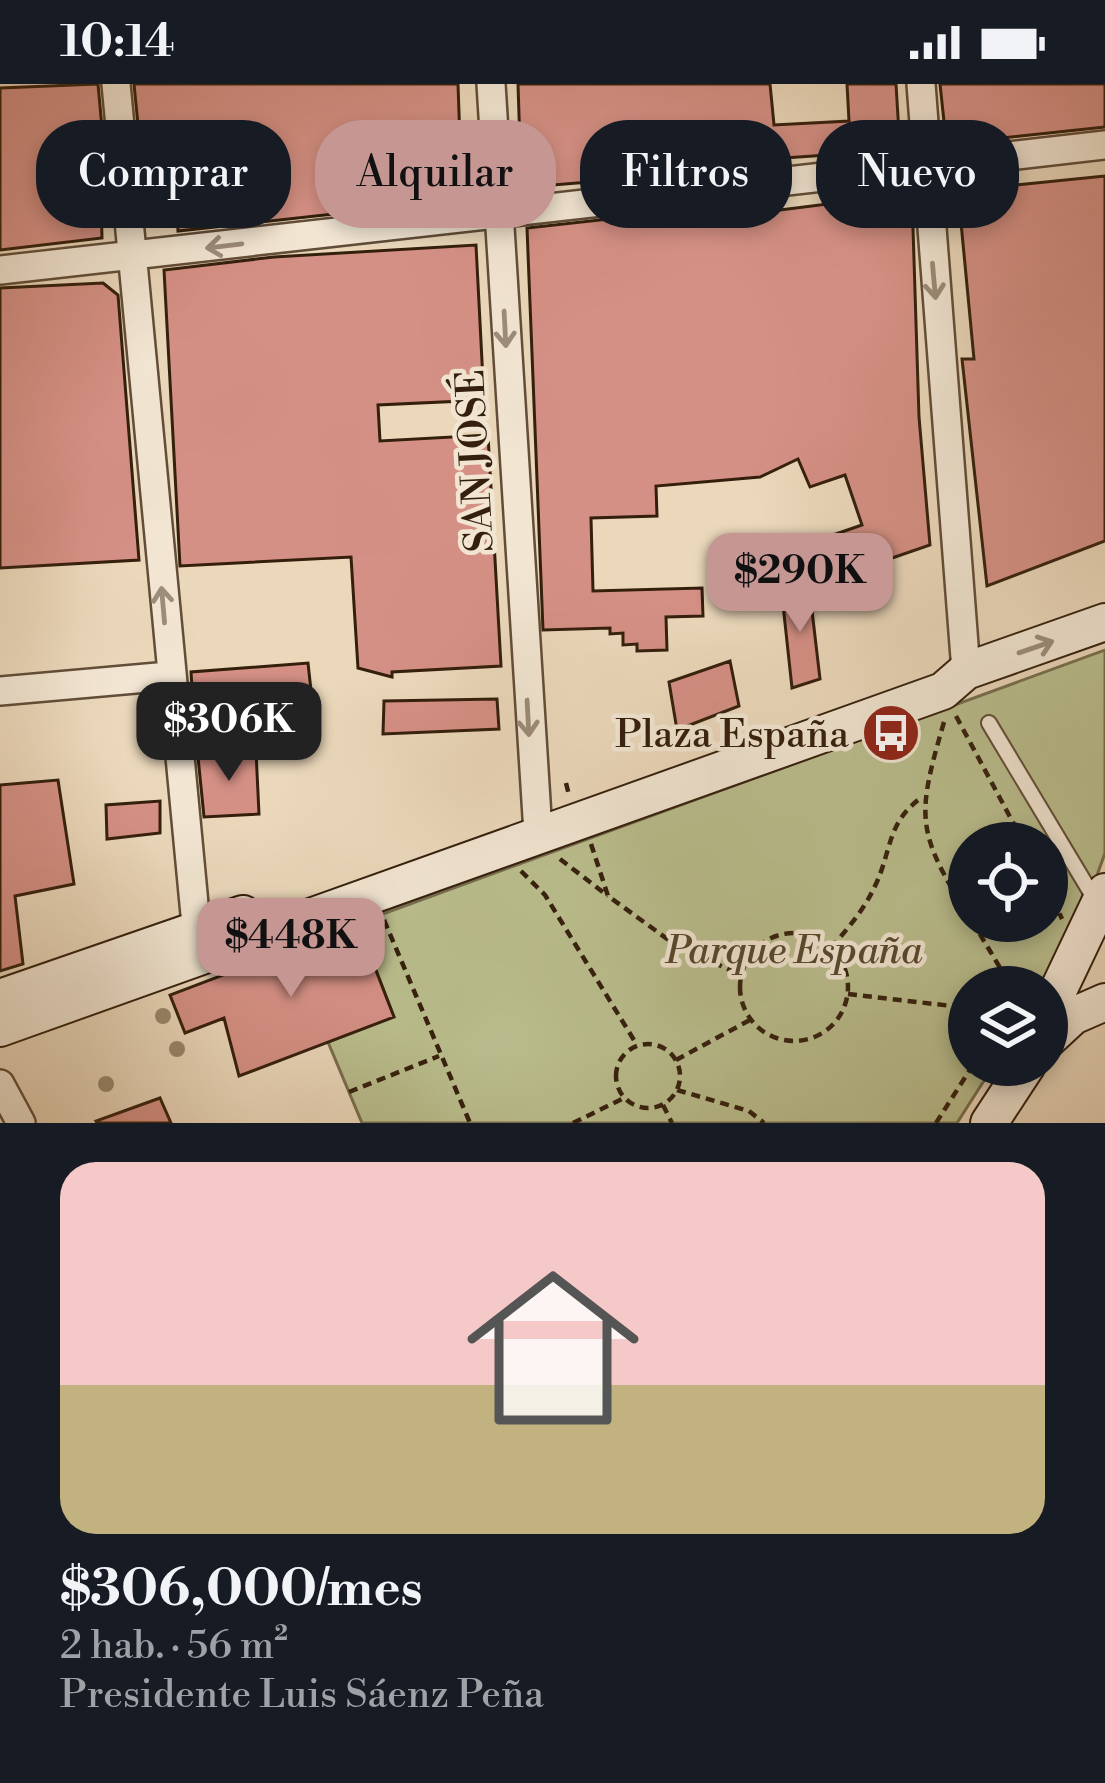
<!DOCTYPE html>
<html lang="es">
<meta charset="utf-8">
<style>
body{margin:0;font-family:"Libre Bodoni",serif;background:#242831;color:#f1f3f6;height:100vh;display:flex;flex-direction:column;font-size:45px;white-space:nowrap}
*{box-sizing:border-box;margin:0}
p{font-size:39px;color:#9ea1a6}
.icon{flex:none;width:66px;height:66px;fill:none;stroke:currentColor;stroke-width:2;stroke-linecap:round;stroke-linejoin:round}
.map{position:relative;height:1039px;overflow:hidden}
.sheet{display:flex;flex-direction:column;background:#171b24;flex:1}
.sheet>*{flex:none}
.top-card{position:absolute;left:36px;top:36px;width:1035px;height:108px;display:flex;gap:24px}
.fabs{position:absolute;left:948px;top:738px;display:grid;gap:24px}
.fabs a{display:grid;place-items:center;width:120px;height:120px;border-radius:50%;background:#171b24;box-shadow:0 6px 18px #0003;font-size:60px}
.price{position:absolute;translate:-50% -102px;padding:0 27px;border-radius:24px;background:#c59692;color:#111;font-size:39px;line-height:78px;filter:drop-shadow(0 3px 6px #0008)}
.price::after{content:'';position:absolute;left:50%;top:72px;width:36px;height:27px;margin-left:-18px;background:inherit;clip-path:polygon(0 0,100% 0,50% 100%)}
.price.active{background:#222;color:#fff}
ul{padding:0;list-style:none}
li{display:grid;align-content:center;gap:24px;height:636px;padding:0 60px}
li span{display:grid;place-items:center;height:372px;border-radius:36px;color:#555}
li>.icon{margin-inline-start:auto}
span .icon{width:216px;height:216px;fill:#fffc;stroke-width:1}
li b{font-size:51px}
.tag{padding:0 42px;border-radius:48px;background:#171b24;box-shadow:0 6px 18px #0003;font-size:42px;line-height:108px}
.tag.active{background:#c59692;color:#111}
.status{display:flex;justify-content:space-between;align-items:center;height:84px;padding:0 60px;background:#171b24;direction:ltr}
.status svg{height:33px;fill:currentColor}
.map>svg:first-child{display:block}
</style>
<div class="status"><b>10:14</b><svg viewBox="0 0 49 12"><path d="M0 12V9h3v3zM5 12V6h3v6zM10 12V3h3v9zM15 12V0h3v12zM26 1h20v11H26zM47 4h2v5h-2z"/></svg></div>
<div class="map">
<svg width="1105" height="1039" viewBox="0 0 1105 1039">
<rect width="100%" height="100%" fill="#ebd8bb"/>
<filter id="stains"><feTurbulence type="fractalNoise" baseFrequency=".00167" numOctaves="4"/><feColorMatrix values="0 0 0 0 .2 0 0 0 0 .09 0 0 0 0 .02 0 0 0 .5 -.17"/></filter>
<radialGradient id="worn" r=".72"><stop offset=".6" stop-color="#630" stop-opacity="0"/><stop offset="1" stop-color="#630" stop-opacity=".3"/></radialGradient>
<path fill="#babe8e" stroke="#776e4e" stroke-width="3" fill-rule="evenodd" d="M1105 566V769L1074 855 1043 903H969V981H994L957 1039H362L328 958 394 933 358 839ZM969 759H1047V837H969Z"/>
<path fill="#d59085" stroke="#341f0d" stroke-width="3" d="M98 0 105 77H100L102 154 0 166V4Z
M134 0H458L462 116 178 147 176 111 145 112Z
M518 0H770L774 41 849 37 847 0H896L900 66 710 79V88L529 103 521 93Z
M940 0H1105V43L956 59 948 56 945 47Z
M1105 92V457L987 502 962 275H974L958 107Z
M912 113 919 333 930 461 840 492 827 453 862 441 845 391 810 403 798 375 760 393 656 402 657 432 591 434 593 507 702 504 703 532 666 533 667 566 637 567V560L623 561V549L610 550V544L543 546 527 144 663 129 780 126 828 120V116Z
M476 161 484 316 378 321 380 357 488 351 501 582 392 588V593L358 584 351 473 180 482 164 186 274 173Z
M103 199 118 211 139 476 0 484V204Z
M809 501 820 595 792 604 781 502Z
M730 577 739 622 677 646 669 598Z
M308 579 313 625 194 635 191 588Z
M497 615 499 645 383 650 384 617Z
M256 667 259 730 204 733 198 673Z
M58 696 74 800 15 812 23 880 0 887V701Z
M160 717V749L107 755 106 721Z
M358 840 394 933 239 992 224 934 185 949 170 911Z
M160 1014 171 1039H97L96 1037Z"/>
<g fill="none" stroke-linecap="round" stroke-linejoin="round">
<g stroke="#624d38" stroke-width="18">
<path id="service" d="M989 639 1094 814"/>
</g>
<g stroke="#624d38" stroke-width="32">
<path id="minor" d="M116 0 198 862
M491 0 538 749
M921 0 966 587
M0 186 1105 61
M0 607 169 592
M0 1000 21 1039"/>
</g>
<g stroke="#341f0d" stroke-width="40">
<path id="secondary" d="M0 914 243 830
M1047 930 1105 808
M0 944 943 607 966 587 1105 538
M1047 956 1073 932 1105 918
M989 1039 1027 981"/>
</g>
<path stroke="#341f0d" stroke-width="4.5" stroke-dasharray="9 6" stroke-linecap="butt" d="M956 632 1024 759
M944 638C916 734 916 747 969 833
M566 699 569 711
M591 760 608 812 677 862 741 891
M560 775 608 812
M521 787 545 811 637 961
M1047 802 1062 835
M384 836 470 1039
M972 837 1005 892 1006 903
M740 903a54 54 0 1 1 108 0a54 54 0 1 1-108 0Z
M831 864C848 844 864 826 875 802 892 767 886 739 922 713
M1023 903 1031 891
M848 910 969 924
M616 992a32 32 0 1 1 64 0a32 32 0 1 1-64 0Z
M676 976 750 936
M677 1006 749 1027 764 1039
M349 1008 439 972
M663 1021 672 1039
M573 1039 622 1015
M936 1039 973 981"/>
<use href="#service" stroke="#f2e6d3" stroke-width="14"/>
<use href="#minor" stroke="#f2e6d3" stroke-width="27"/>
<use href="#secondary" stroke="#f2e6d3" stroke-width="36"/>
</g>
<g fill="#99886d">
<circle cx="163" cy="932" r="8"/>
<circle cx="177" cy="965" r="8"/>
<circle cx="106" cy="1000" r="8"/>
</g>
<defs><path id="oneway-shaft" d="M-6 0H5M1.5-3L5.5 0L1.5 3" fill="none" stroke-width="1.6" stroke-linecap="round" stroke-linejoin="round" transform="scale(3)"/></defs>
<g stroke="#9c8c7a">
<use href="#oneway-shaft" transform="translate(224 162) rotate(173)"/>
<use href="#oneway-shaft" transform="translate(934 197) rotate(85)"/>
<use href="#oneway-shaft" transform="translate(505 245) rotate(87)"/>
<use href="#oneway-shaft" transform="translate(163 521) rotate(-95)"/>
<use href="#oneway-shaft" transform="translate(1036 563) rotate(-19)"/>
<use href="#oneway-shaft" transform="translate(528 634) rotate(87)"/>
</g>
<defs>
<g id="bus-disc" transform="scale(3)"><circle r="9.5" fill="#8f2418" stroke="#f2e6d3"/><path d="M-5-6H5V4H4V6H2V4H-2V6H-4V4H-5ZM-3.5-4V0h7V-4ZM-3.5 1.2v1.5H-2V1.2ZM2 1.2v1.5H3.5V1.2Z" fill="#fff"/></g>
</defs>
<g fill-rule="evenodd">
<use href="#bus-disc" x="891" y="649"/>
</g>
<g text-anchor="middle" stroke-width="9" stroke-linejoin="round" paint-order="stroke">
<g font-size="39" fill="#341f0d" stroke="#f2e6d3">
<text transform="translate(474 377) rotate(-93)" y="14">SAN JOSÉ</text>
</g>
<g font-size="39" fill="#341f0d" stroke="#f2e6d3" text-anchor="end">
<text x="849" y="663">Plaza España</text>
</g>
<g font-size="39" font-style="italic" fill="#56472d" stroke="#f2e6d3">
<text x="794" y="879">Parque España</text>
</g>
</g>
<rect width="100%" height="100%" filter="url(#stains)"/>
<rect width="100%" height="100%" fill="url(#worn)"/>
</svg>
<div class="fabs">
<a><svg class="icon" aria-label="locate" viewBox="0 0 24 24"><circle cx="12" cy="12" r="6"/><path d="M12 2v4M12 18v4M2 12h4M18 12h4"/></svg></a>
<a><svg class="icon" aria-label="layers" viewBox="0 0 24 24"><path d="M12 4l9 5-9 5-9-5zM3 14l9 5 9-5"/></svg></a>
</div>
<b class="price" style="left:800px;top:551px">$290K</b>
<b class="price active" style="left:229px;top:700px">$306K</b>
<b class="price" style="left:291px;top:916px">$448K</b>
<div class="top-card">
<a class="tag">Comprar</a>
<a class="tag active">Alquilar</a>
<a class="tag">Filtros</a>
<a class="tag">Nuevo</a>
</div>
</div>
<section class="sheet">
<ul>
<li><span style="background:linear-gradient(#f6c9c9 60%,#c2b280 0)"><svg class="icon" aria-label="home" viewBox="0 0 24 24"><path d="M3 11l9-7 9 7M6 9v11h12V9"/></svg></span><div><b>$306,000/mes</b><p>2 hab. · 56 m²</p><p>Presidente Luis Sáenz Peña</p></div></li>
</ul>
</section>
